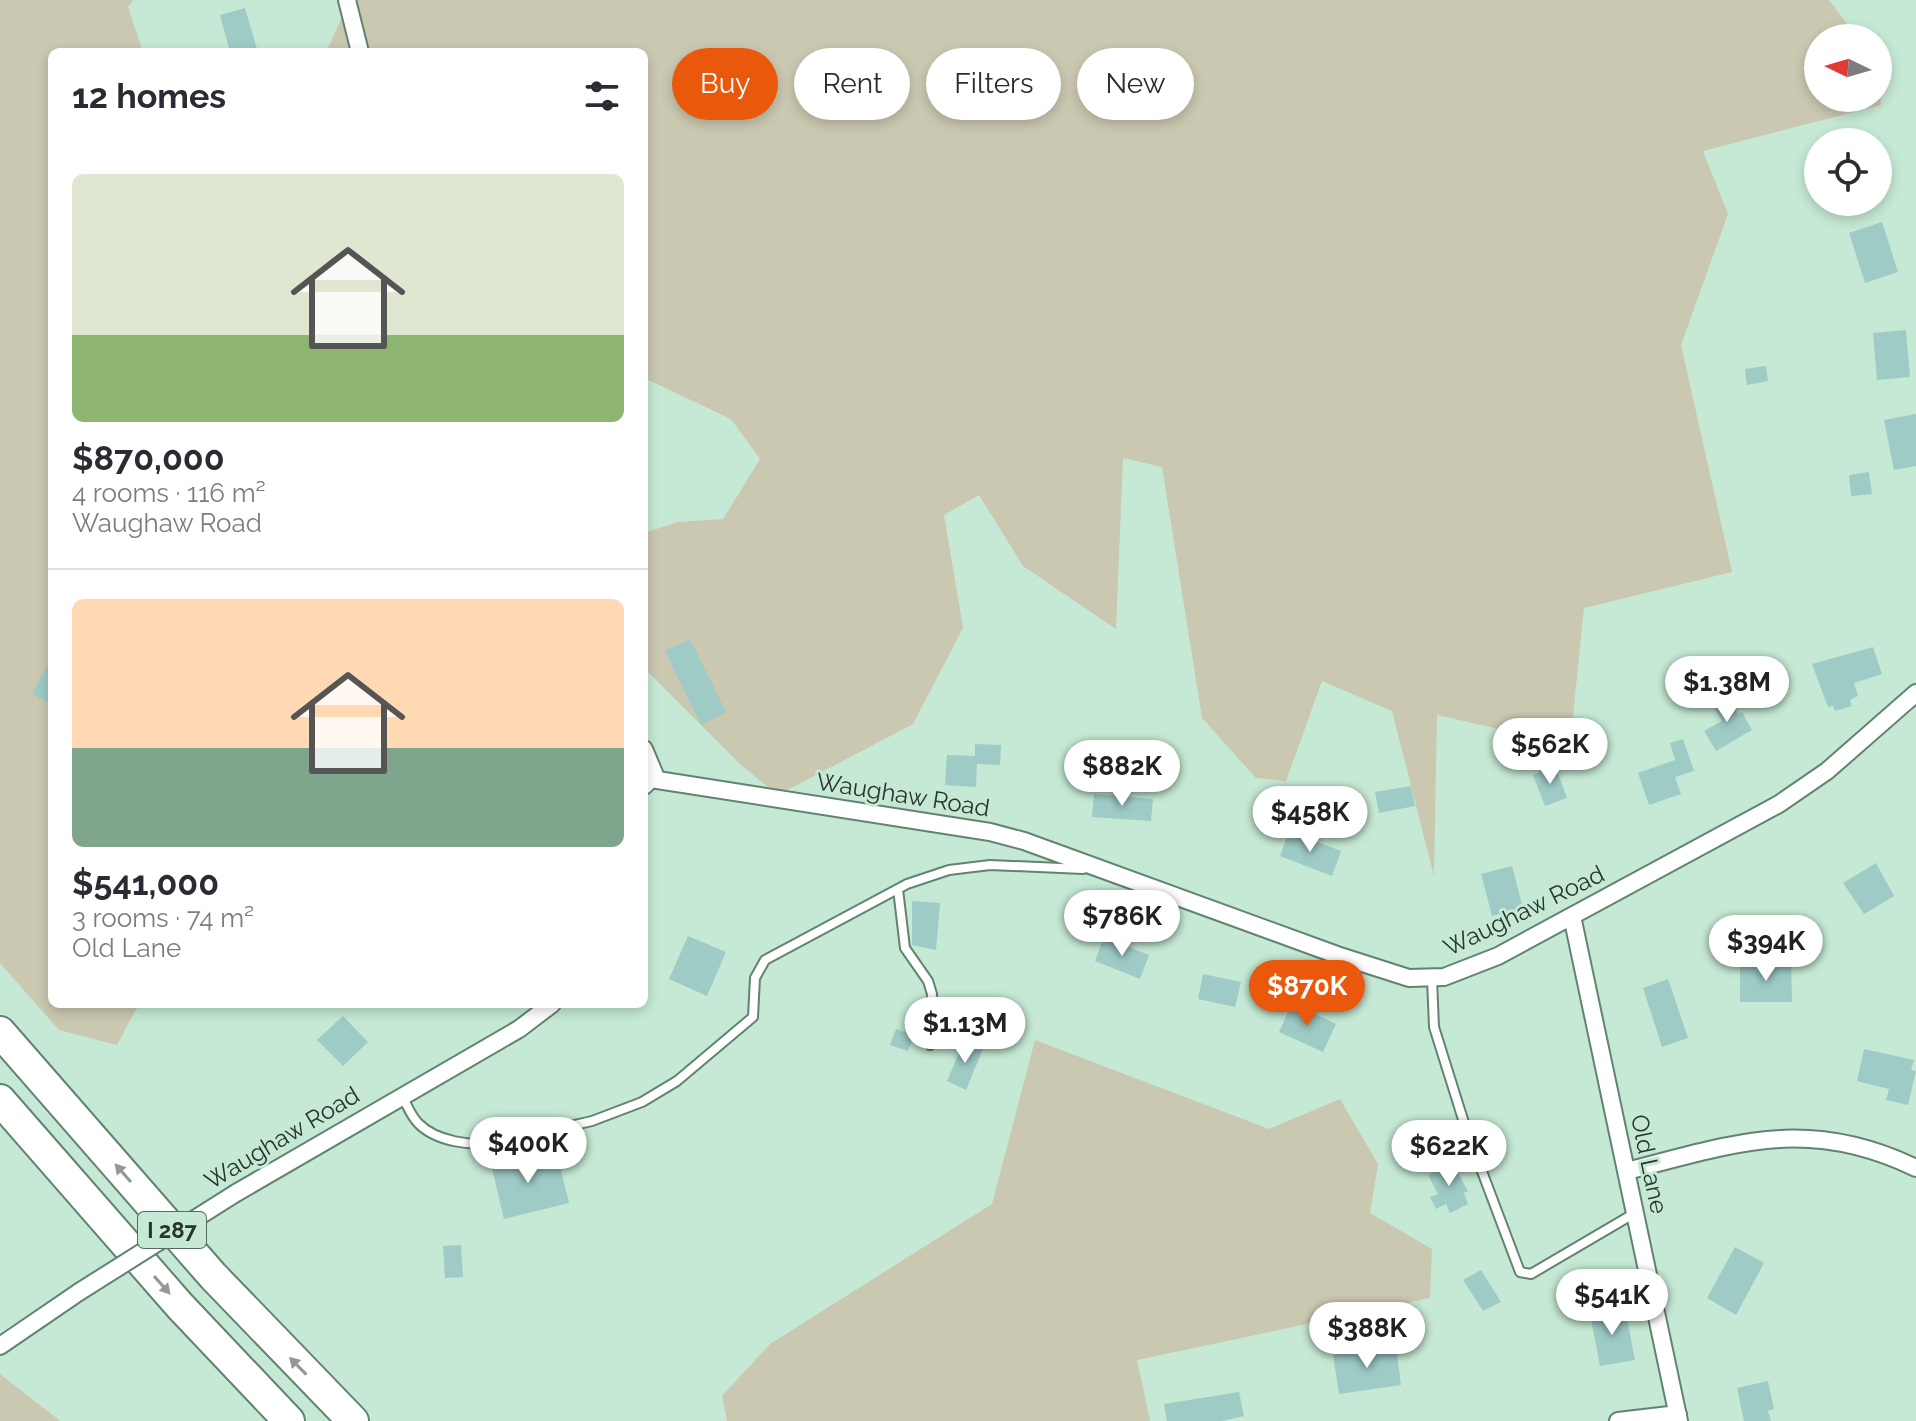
<!DOCTYPE html>
<meta charset="utf-8">
<style>
body{margin:0;font-family:Raleway,sans-serif;background:#f2f2f3;color:#2b2b33;height:100vh;display:flex;flex-direction:column;font-size:30px;white-space:nowrap}
*{box-sizing:border-box;margin:0}
p{font-size:26px;color:#7c7c81}
.icon{flex:none;width:44px;height:44px;fill:none;stroke:currentColor;stroke-width:2;stroke-linecap:round;stroke-linejoin:round}
.map{position:relative;flex:1;overflow:hidden}
.drawer{position:absolute;left:48px;top:48px;width:600px;height:960px;display:flex;flex-direction:column;background:#fff;border-radius:12px;box-shadow:0 4px 12px #0003}
.drawer>*{flex:none}
.hud{position:absolute;left:672px;top:48px;width:760px;height:72px;display:flex;gap:16px}
.needle{width:52px;rotate:275deg}
.buttons{position:absolute;left:1804px;top:24px;display:grid;gap:16px}
.buttons a{display:grid;place-items:center;width:88px;height:88px;border-radius:50%;background:#fff;box-shadow:0 4px 12px #0003;font-size:40px}
.price{position:absolute;translate:-50% -68px;padding:0 18px;border-radius:28px;background:#fff;color:#222;font-size:26px;line-height:52px;filter:drop-shadow(0 2px 4px #0008)}
.price::after{content:'';position:absolute;left:50%;top:48px;width:24px;height:18px;margin-left:-12px;background:inherit;clip-path:polygon(0 0,100% 0,50% 100%)}
.price.on{background:#ea580c;color:#fff}
ul{padding:0;list-style:none}
li{display:grid;align-content:center;gap:16px;height:424px;padding:0 24px}
li+li{border-top:2px solid #e1e1e2}
li span{display:grid;place-items:center;height:248px;border-radius:12px;color:#555}
li>.icon{margin-inline-start:auto}
span .icon{width:144px;height:144px;fill:#fffc;stroke-width:1}
li b{font-size:34px}
h2{display:flex;justify-content:space-between;align-items:center;height:96px;padding:0 24px;font-size:34px}
.tag{padding:0 28px;border-radius:36px;background:#fff;box-shadow:0 4px 12px #0003;font-size:28px;line-height:72px}
.tag.on{background:#ea580c;color:#fff}
.map>svg:first-child{display:block}
</style>
<div class="map">
<svg width="1916" height="1421" viewBox="0 0 1916 1421">
<rect width="100%" height="100%" fill="#c5e9d4"/>
<path fill="#cac8b0" d="M0 0H133L128 7 143 52H52V1004H152L136 1009 117 1045 59 1030 0 963Z
M350 0H1829L1858 38H1818V98H1878V76L1881 105 1703 151 1728 214 1681 345 1732 572 1584 608 1570 745 1437 715 1434 876 1392 711 1322 681 1286 781 1256 778 1202 718 1162 467 1123 458 1116 629 1023 566 979 495 944 515 963 628 913 724 778 795 742 766 644 668V533L678 522 723 519 760 459 731 419 644 378V52H326Z
M1035 1040 1269 1129 1340 1099 1378 1164 1370 1213 1432 1249 1430 1298 1137 1360 1150 1421H727L722 1396 770 1344 992 1204Z
M0 1374 60 1421H0Z"/>
<path fill="#9ecbc6" d="M245 8 258 52H230L220 15Z
M1882 222 1898 272 1865 283 1849 233Z
M1906 330 1910 377 1877 380 1873 333Z
M1766 366 1768 381 1747 385 1745 369Z
M1916 414V466L1894 470 1884 420Z
M1869 472 1872 494 1851 496 1849 475Z
M690 639 726 712 701 725 665 651Z
M1873 647 1882 674 1854 683 1858 696 1850 700 1852 706 1835 711 1833 706 1828 707 1812 664Z
M52 656V705L32 694Z
M1727 694 1738 714 1742 712 1752 730 1716 751 1704 731 1722 721 1711 702Z
M1683 739 1694 771 1675 777 1681 794 1649 805 1638 773 1675 760 1670 743Z
M975 744 1001 745 1000 765 977 764 976 787 945 785 947 755 975 756Z
M1555 766 1567 798 1545 806 1533 775Z
M1411 786 1415 806 1379 813 1375 792Z
M1094 794 1153 799 1151 821 1092 817Z
M1289 831 1341 851 1332 876 1280 856Z
M1876 863 1894 896 1864 914 1843 883Z
M1512 866 1523 908 1492 916 1481 874Z
M912 901 940 903 936 950 912 945Z
M688 936 726 952 707 996 669 979Z
M1104 937 1149 955 1140 979 1095 961Z
M1740 964H1791L1792 1002H1740Z
M1203 974 1241 982 1235 1007 1198 999Z
M1668 979 1688 1038 1662 1047 1643 988Z
M1292 1003 1336 1024 1323 1052 1279 1032Z
M343 1016 368 1042 343 1066 317 1040Z
M896 1029 914 1035 908 1051 890 1045Z
M964 1041 983 1049 966 1090 947 1081Z
M1864 1049 1914 1060 1911 1070 1916 1071 1908 1105 1886 1100 1889 1089 1857 1081Z
M526 1151 530 1165 558 1158 569 1203 504 1219 490 1160Z
M1452 1162 1468 1191 1464 1193 1468 1204 1450 1213 1446 1204 1436 1209 1430 1197 1438 1194 1428 1175Z
M461 1245 463 1277 445 1278 443 1246Z
M1735 1247 1764 1263 1736 1315 1707 1298Z
M1481 1270 1501 1302 1483 1311 1463 1280Z
M1625 1308 1635 1360 1600 1366 1590 1314Z
M1396 1346 1401 1385 1339 1394 1333 1355Z
M1768 1381 1774 1409 1768 1411 1771 1421H1744L1737 1388Z
M1239 1392 1244 1416 1222 1421H1167L1164 1404Z"/>
<g fill="none" stroke-linecap="round" stroke-linejoin="round">
<g stroke="#628371" stroke-width="12">
<path id="service" d="M898 889 905 948 928 981 932 994 930 1045
M1432 979 1434 1027 1466 1129 1520 1272 1531 1274 1635 1213
M402 1096C407 1105 411 1116 418 1123 436 1142 472 1146 496 1143L592 1121 642 1102 677 1081 753 1017 755 978 765 960 907 884 949 870 990 865 1083 869"/>
</g>
<g stroke="#628371" stroke-width="20">
<path id="minor" d="M347 0 360 52
M644 749 657 780
M644 786 651 779 990 832 1024 841 1337 955 1409 978 1444 977 1498 956 1779 804 1827 771 1916 693
M1572 916 1679 1421
M1627 1171C1736 1143 1808 1116 1916 1168
M236 1193 519 1029 552 1004
M0 1346 79 1292
M1618 1421 1678 1414"/>
</g>
<g stroke="#628371" stroke-width="34">
<path id="motorway" d="M0 1032 213 1276 353 1421
M0 1100 180 1306 289 1421"/>
</g>
<use href="#service" stroke="#fff" stroke-width="8"/>
<use href="#minor" stroke="#fff" stroke-width="16"/>
<use href="#motorway" stroke="#fff" stroke-width="30"/>
<g stroke="#628371" stroke-width="20" stroke-linecap="butt">
<path id="minor-bridge" d="M79 1292 236 1193"/>
</g>
<use href="#minor-bridge" stroke="#fff" stroke-width="16"/>
</g>
<defs><path id="oneway-solid" d="M-6-.8H1V-3.2L6.5 0L1 3.2V.8H-6Z" transform="scale(2)"/></defs>
<g fill="#939a96">
<use href="#oneway-solid" transform="translate(123 1173) rotate(-131)"/>
<use href="#oneway-solid" transform="translate(162 1285) rotate(48)"/>
<use href="#oneway-solid" transform="translate(298 1366) rotate(-134)"/>
</g>
<g text-anchor="middle" stroke-width="6" stroke-linejoin="round" paint-order="stroke">
<rect fill="#c5e9d4" stroke="#566b5f" stroke-width="2" x="138" y="1212" width="68" height="36" rx="6"/>
<g font-size="22" font-weight="bold" fill="#27352d">
<text x="172" y="1238">I 287</text>
</g>
<g font-size="24" fill="#27352d" stroke="#c5e9d4">
<text transform="translate(903 795) rotate(9)" y="8">Waughaw Road</text>
<text transform="translate(1524 911) rotate(-26)" y="8">Waughaw Road</text>
<text transform="translate(282 1138) rotate(-31)" y="8">Waughaw Road</text>
<text transform="translate(1649 1164) rotate(78)" y="8">Old Lane</text>
</g>
</g>
</svg>
<div class="buttons">
<a><svg class="needle" viewBox="-14 -14 28 28"><path d="M0-13l5 13h-10z" fill="#e53935"/><path d="M0 13l5-13h-10z" fill="#7c7c81"/></svg></a>
<a><svg class="icon" aria-label="locate" viewBox="0 0 24 24"><circle cx="12" cy="12" r="6"/><path d="M12 2v4M12 18v4M2 12h4M18 12h4"/></svg></a>
</div>
<b class="price" style="left:1727px;top:724px">$1.38M</b>
<b class="price" style="left:1550px;top:786px">$562K</b>
<b class="price" style="left:1122px;top:808px">$882K</b>
<b class="price" style="left:1310px;top:854px">$458K</b>
<b class="price" style="left:1122px;top:958px">$786K</b>
<b class="price" style="left:1766px;top:983px">$394K</b>
<b class="price on" style="left:1307px;top:1028px">$870K</b>
<b class="price" style="left:965px;top:1065px">$1.13M</b>
<b class="price" style="left:528px;top:1185px">$400K</b>
<b class="price" style="left:1449px;top:1188px">$622K</b>
<b class="price" style="left:1612px;top:1337px">$541K</b>
<b class="price" style="left:1367px;top:1370px">$388K</b>
<div class="hud">
<a class="tag on">Buy</a>
<a class="tag">Rent</a>
<a class="tag">Filters</a>
<a class="tag">New</a>
</div>
<section class="drawer">
<h2>12 homes<svg class="icon" aria-label="filters" viewBox="0 0 24 24"><path d="M4 7h16M4 17h16"/><circle cx="9" cy="7" r="2"/><circle cx="15" cy="17" r="2"/></svg></h2>
<ul>
<li><span style="background:linear-gradient(#dfe7d0 65%,#8fb573 0)"><svg class="icon" aria-label="home" viewBox="0 0 24 24"><path d="M3 11l9-7 9 7M6 9v11h12V9"/></svg></span><div><b>$870,000</b><p>4 rooms · 116 m²</p><p>Waughaw Road</p></div></li>
<li><span style="background:linear-gradient(#ffd9b3 60%,#7fa58c 0)"><svg class="icon" aria-label="home" viewBox="0 0 24 24"><path d="M3 11l9-7 9 7M6 9v11h12V9"/></svg></span><div><b>$541,000</b><p>3 rooms · 74 m²</p><p>Old Lane</p></div></li>
</ul>
</section>
</div>
